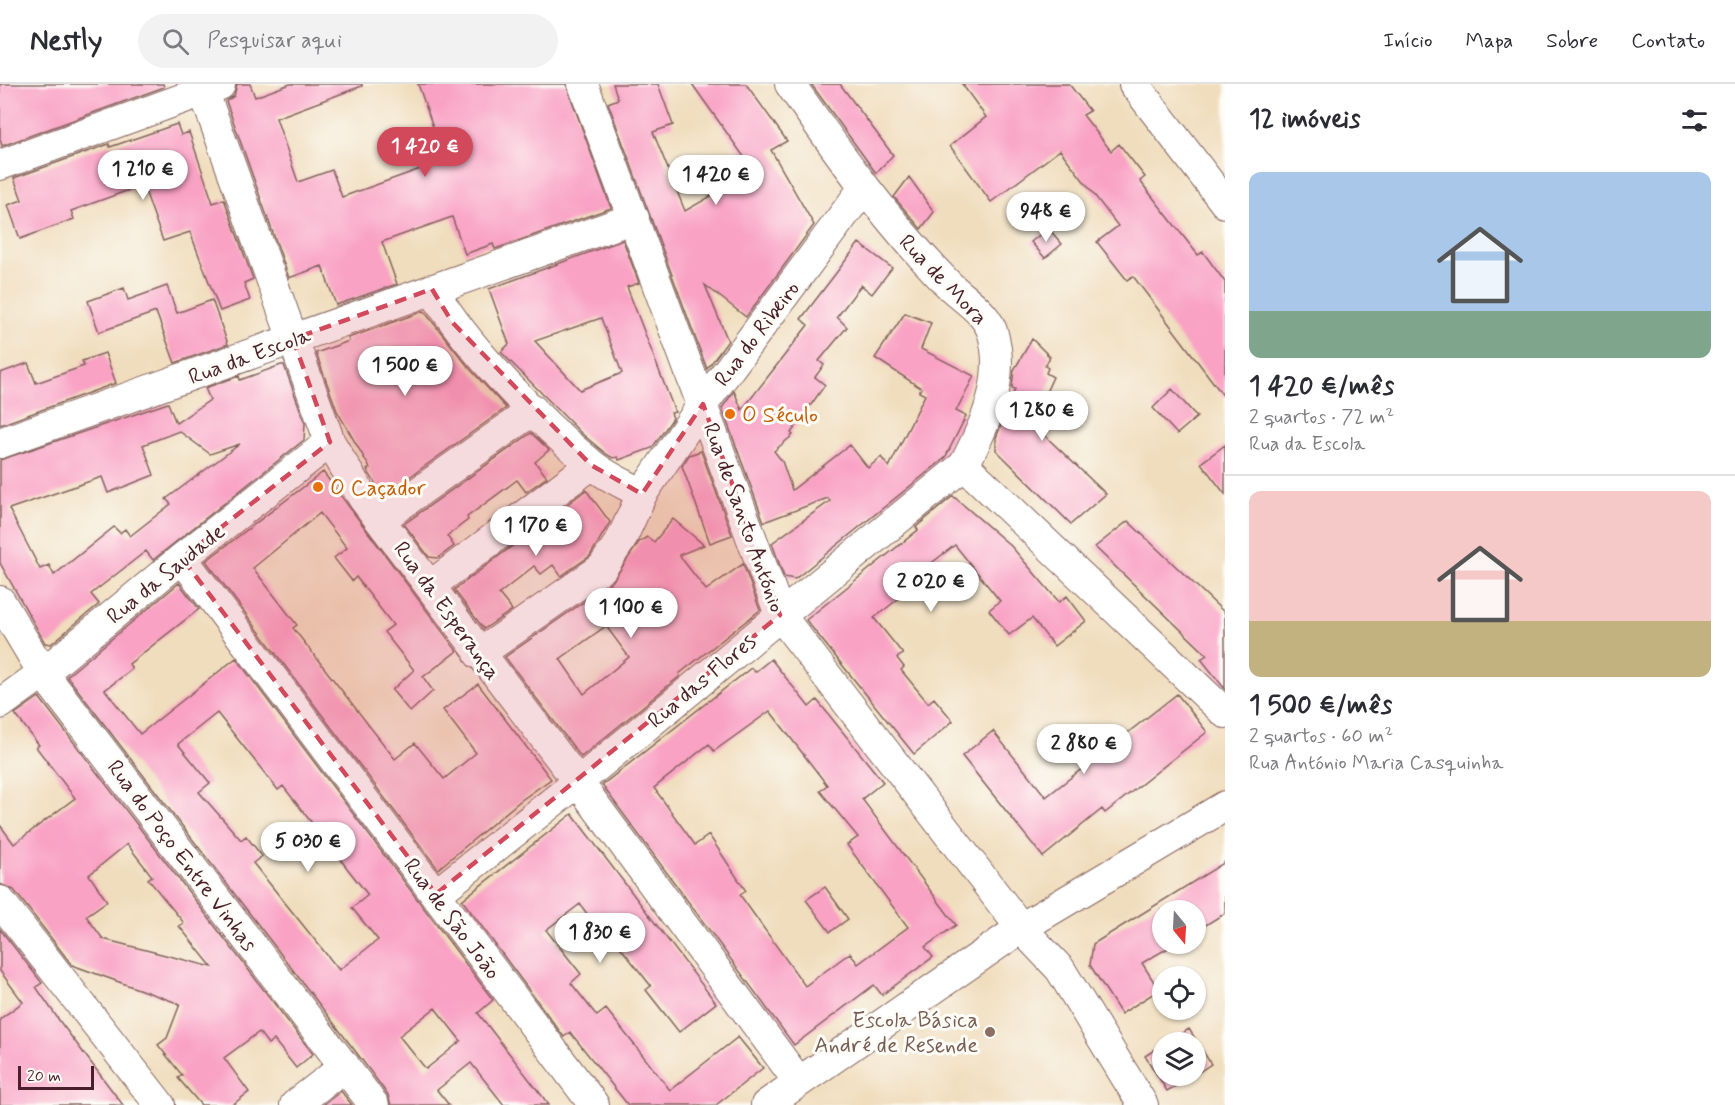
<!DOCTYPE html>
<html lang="pt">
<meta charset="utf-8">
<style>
body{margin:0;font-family:Mynerve,sans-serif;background:#f2f2f3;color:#2b2b33;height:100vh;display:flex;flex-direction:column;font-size:22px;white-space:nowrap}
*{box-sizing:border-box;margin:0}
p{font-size:20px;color:#7c7c81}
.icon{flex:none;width:33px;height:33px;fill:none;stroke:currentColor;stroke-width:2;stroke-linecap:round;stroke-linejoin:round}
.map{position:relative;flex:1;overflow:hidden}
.side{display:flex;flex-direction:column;background:#fff;width:510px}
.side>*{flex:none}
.needle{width:39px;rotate:162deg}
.controls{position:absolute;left:1152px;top:816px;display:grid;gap:12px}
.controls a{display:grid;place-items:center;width:54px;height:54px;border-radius:50%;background:#fff;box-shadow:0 2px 4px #0004;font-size:30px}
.scale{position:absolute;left:18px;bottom:15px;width:76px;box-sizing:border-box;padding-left:6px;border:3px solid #4a1f2b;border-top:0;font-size:16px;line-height:21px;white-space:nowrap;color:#4a1f2b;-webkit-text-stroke:4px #fdfcf7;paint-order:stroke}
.price{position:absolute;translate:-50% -51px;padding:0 14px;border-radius:21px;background:#fff;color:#222;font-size:20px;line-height:39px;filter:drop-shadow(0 2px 3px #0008)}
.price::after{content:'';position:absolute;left:50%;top:36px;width:18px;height:14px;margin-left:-9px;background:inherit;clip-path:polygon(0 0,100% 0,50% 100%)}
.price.active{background:#d1495b;color:#fff}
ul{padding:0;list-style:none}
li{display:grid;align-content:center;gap:12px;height:318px;padding:0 24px}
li+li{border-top:2px solid #e1e1e2}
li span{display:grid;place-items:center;height:186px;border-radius:12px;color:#555}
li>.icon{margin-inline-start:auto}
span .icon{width:108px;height:108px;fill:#fffc;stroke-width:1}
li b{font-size:26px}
h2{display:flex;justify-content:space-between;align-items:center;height:72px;padding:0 24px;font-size:26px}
header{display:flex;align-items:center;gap:36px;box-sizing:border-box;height:84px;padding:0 30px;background:#fff;border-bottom:2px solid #e1e1e2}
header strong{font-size:28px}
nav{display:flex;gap:33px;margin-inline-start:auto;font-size:21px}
.search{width:420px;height:54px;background:#f2f2f3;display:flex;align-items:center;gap:15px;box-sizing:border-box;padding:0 21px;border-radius:33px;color:#7c7c81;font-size:22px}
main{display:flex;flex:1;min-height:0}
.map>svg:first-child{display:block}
</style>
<header>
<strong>Nestly</strong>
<div class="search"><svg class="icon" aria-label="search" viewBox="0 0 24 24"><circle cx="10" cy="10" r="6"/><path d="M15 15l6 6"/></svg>Pesquisar aqui</div>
<nav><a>Início</a><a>Mapa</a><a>Sobre</a><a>Contato</a></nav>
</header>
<main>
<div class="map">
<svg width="1225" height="1021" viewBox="0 0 1225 1021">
<rect width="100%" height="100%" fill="#fdfcf7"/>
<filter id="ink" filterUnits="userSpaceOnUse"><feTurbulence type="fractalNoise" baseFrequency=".0167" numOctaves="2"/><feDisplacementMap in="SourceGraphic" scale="12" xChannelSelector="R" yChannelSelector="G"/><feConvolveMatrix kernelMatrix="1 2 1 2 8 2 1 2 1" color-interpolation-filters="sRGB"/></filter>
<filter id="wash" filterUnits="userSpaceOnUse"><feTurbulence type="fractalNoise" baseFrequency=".008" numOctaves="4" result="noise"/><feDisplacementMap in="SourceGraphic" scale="24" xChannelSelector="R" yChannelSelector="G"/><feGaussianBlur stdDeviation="1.35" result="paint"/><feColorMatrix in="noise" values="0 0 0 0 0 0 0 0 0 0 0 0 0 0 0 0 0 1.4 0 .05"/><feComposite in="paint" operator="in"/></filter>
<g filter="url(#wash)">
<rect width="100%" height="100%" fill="#f0ddbd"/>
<g id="blocks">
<path fill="#f9a2c4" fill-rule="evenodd" d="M0 0H163L164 3 2 62 0 55Z
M237 0H250L255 13 290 0H362V2L276 34 298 98 332 86 342 113 426 83 414 50 433 43 418 0H566L611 124 495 165 493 160 465 170 452 133 382 158 397 200 336 221 322 182 289 194 226 17 234 12Z
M613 0H658L673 41 653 48 685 127 736 98 734 95 752 84 692 0H746L787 57 771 66 814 141 746 233 705 201 728 257 707 285 608 19 618 15Z
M811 0H840L893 71 876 89Z
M962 0H1069L1090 27 1083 31 1111 67 1119 60 1145 93 1140 97 1198 171 1203 168 1225 198V314L1133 192 1127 196 1097 158 1118 142 1060 66 991 118 950 62 986 33Z
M177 40 181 51 189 48 213 119 224 115 253 195 244 199 250 216 220 227 190 148 163 157 143 101 71 127 74 135 20 155 8 121 22 116 14 94 109 60 110 63Z
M909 93 934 128 921 145 894 113Z
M1048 144 1062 160 1045 174 1031 158Z
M623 156 639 199 627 203 675 328 671 329 673 334 652 364 619 376 618 373 613 374 606 370 581 349 501 268 509 260 489 205ZM601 234 622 289 580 306 535 257Z
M859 159 892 184 872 210 861 201 837 233 847 243 819 277 824 281 815 293 825 301 791 349 793 351 774 367 782 377 792 406 850 361 868 384 881 373 889 383 925 311 919 308 921 304 875 274 905 229 931 239 921 265 974 292 956 327 966 332 945 374 795 495 784 493 772 459 830 417 828 414 764 438 722 324 734 307 742 326 808 241 801 235Z
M167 202 177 229 212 216 228 260 175 279 156 228 99 248 88 217 124 204 128 216Z
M424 227 470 285 506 324 383 412 367 386 370 384 337 327 316 269 349 257 348 254Z
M1032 255 1050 273 1045 282 1048 284 1046 289 1053 293 1041 319 1049 323 1039 346 1106 410 1071 440 996 366V354L1015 305 1012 304 1014 286Z
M105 269 116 299 0 341V289L28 279 36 299 84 282 82 277Z
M281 281H284L305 339 304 356 153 476 146 467 91 510 99 520 51 560 45 559 0 479V376L168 319 176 339 210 316 205 304 239 292 240 296ZM179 347 210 370 240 360 166 415 171 420 130 452 125 445 120 449 114 443 54 491 49 481 40 485 9 425 102 393 108 409 154 391 143 361Z
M1172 305 1197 333 1177 350 1153 324Z
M531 349 549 366 535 378 547 393 526 408 517 396 467 433 468 436 447 452 454 462 438 474 429 473 404 440Z
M1225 361V410L1201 379Z
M701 367 732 451 710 459 682 382 689 371Z
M323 388 457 567 423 593 433 607 410 628 392 606 414 586 384 548 393 541 356 493 352 497 334 474 347 464 320 429 253 484 297 541 293 544 395 675 415 659 444 695 476 669 443 626 478 600 551 695 520 717 438 785 206 477Z
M586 406 610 438 590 472 561 492 553 481 541 490 534 482 499 510 512 526 484 545 454 506Z
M953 412 1011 462 1059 518 1067 512 1086 537 1054 562 1032 534 1009 551 989 526 1000 517 955 461 921 487 926 493 874 534 903 570 897 574 904 583 901 586 928 619 934 614 953 637 914 670 806 536 918 446 916 443Z
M673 435 704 461 679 471 706 506 743 480 760 526 679 590 680 592 581 673 505 573 612 498 639 458 647 453 654 458ZM606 542 629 573 584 610 560 575Z
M1128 437 1225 529V605L1201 575 1207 571 1095 463Z
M179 499 199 525 129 580 132 585 105 606 140 650 236 574 493 916 478 929 549 1021H504L471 979 437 1006 449 1021H391L388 1011 359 972 67 592ZM217 629 278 706 283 702 368 811 352 824 378 856 339 886 253 779 262 772 246 752 241 756 199 708 210 699 178 660ZM435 924 461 957 426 985 399 952Z
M771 575 809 623 817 616 883 698 862 715 956 841 925 863 933 873 882 911 874 901 794 961 602 701 751 584 755 588ZM770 627 827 701 820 707 858 753 847 761 908 843 858 880 850 869 805 902 740 811 746 807 709 751 695 761 654 704 709 660 714 667Z
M1177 610 1207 648 1105 729 1102 725 1043 773 962 672 993 647 1046 713Z
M39 613 313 970 296 984 274 956 268 960 259 948 224 974 249 1008 232 1021H201L178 994 182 991 158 961 167 954 180 920 72 881 14 806 0 800V741L14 760 75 714 36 663 39 661 15 630ZM127 760 152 792 148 795 184 839 179 842 212 883 103 855 86 832 107 817 89 791Z
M572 730 716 919 679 948 646 906 651 902 617 859 611 863 580 820 546 846 581 890 571 899 597 932 606 925 670 1006 738 953 763 984 716 1021H628L570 948 564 953 462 816Z
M1225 778V829L1196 847V826H1162V860H1175L1142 879 1159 906 1121 930 1090 881 1093 860Z
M825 803 848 835 830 848 806 816Z
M0 845 42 899 36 903 61 939 123 1021H0V935L23 918 0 887Z
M1189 945 1211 980 1196 990V958H1167Z
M1162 961V992H1193L1167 1007 1145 972Z
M341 1007 352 1021H323Z"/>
</g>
</g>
<g filter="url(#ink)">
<use href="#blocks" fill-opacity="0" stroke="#84625e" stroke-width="1.5"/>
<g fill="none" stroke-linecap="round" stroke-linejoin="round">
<g stroke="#84625e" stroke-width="32">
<path id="street" d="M201 0 330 358 363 414 578 698 798 997
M583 0 780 531 1021 844 1060 885 1143 1021
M1134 0 1225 119
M0 81 220 1
M432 205C467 263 537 336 590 379 605 392 625 400 642 410
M0 359 634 134
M964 381 1225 629
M381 435 533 326
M182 474 594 1021
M430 502 591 381
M0 517 43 589 374 1021
M479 570 602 484 621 456 642 410 703 320 863 105
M0 620 43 589 182 474 330 358
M436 810 578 698 964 381C985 341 1006 296 993 250 987 228 964 216 948 200 888 139 839 70 790 0
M0 817 160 1021
M295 1021 345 982
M766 1021 1021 844 1225 722"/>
</g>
<use href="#street" stroke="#fff" stroke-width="30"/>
</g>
</g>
<path fill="#d1495b" fill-opacity="0.2" stroke="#d1495b" stroke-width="4.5" stroke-dasharray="12 8" stroke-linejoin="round" d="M432 205 452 238 591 381 642 410 703 320 780 531 436 810 182 474 330 358 293 255Z"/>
<g fill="#e8710a" stroke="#fdfcf7" stroke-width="2">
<circle cx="730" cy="330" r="6"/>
<circle cx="318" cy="403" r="6"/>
</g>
<circle fill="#8d6e63" stroke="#fdfcf7" stroke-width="2" cx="990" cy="948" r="6"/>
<g text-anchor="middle" stroke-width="6" stroke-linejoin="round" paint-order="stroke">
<g font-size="22" fill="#4a1f2b" stroke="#fdfcf7">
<text transform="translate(944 195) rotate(46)" y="8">Rua de Mora</text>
<text transform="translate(756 249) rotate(-53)" y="8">Rua do Ribeiro</text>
<text transform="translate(249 271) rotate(-20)" y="8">Rua da Escola</text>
<text transform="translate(745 433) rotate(70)" y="8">Rua de Santo António</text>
<text transform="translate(165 489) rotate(-39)" y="8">Rua da Saudade</text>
<text transform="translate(448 526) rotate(54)" y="8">Rua da Esperança</text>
<text transform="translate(701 596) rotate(-40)" y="8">Rua das Flores</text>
<text transform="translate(183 771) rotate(53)" y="8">Rua do Poço Entre Vinhas</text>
<text transform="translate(453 834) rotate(53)" y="8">Rua de São João</text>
</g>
<g font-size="22" fill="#c56008" stroke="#fdfcf7" text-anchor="start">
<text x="742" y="338">O Século</text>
<text x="330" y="411">O Caçador</text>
</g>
<g font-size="22" fill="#785e54" stroke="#fdfcf7" text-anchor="end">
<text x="978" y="943">Escola Básica<tspan x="978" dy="25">André de Resende</tspan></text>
</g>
</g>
</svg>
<div class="controls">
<a><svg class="needle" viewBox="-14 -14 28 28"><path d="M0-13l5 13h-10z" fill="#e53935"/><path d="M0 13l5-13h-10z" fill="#7c7c81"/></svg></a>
<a><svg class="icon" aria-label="locate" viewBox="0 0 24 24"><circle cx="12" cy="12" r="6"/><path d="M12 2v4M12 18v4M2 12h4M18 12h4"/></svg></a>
<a><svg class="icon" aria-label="layers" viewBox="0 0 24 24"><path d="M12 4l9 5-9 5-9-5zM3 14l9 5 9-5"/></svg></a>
</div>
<div class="scale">20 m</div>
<b class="price active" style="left:425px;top:94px">1 420 €</b>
<b class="price" style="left:143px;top:117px">1 210 €</b>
<b class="price" style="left:716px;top:122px">1 420 €</b>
<b class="price" style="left:1046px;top:159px">948 €</b>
<b class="price" style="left:405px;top:313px">1 500 €</b>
<b class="price" style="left:1042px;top:358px">1 280 €</b>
<b class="price" style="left:536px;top:473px">1 170 €</b>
<b class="price" style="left:931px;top:529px">2 020 €</b>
<b class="price" style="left:631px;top:555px">1 100 €</b>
<b class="price" style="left:1084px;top:691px">2 880 €</b>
<b class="price" style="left:308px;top:789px">5 030 €</b>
<b class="price" style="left:600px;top:880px">1 830 €</b>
</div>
<section class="side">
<h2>12 imóveis<svg class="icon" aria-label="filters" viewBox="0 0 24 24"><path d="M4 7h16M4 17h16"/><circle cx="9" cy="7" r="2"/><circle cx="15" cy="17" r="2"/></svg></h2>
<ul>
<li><span style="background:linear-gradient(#a9c7e8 75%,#7fa58c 0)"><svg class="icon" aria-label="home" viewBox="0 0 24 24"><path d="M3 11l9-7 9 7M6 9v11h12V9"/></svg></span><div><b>1 420 €/mês</b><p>2 quartos · 72 m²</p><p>Rua da Escola</p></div></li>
<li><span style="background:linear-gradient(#f6c9c9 70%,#c2b280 0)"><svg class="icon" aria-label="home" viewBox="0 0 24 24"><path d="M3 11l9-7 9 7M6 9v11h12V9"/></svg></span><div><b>1 500 €/mês</b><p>2 quartos · 60 m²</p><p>Rua António Maria Casquinha</p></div></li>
</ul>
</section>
</main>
